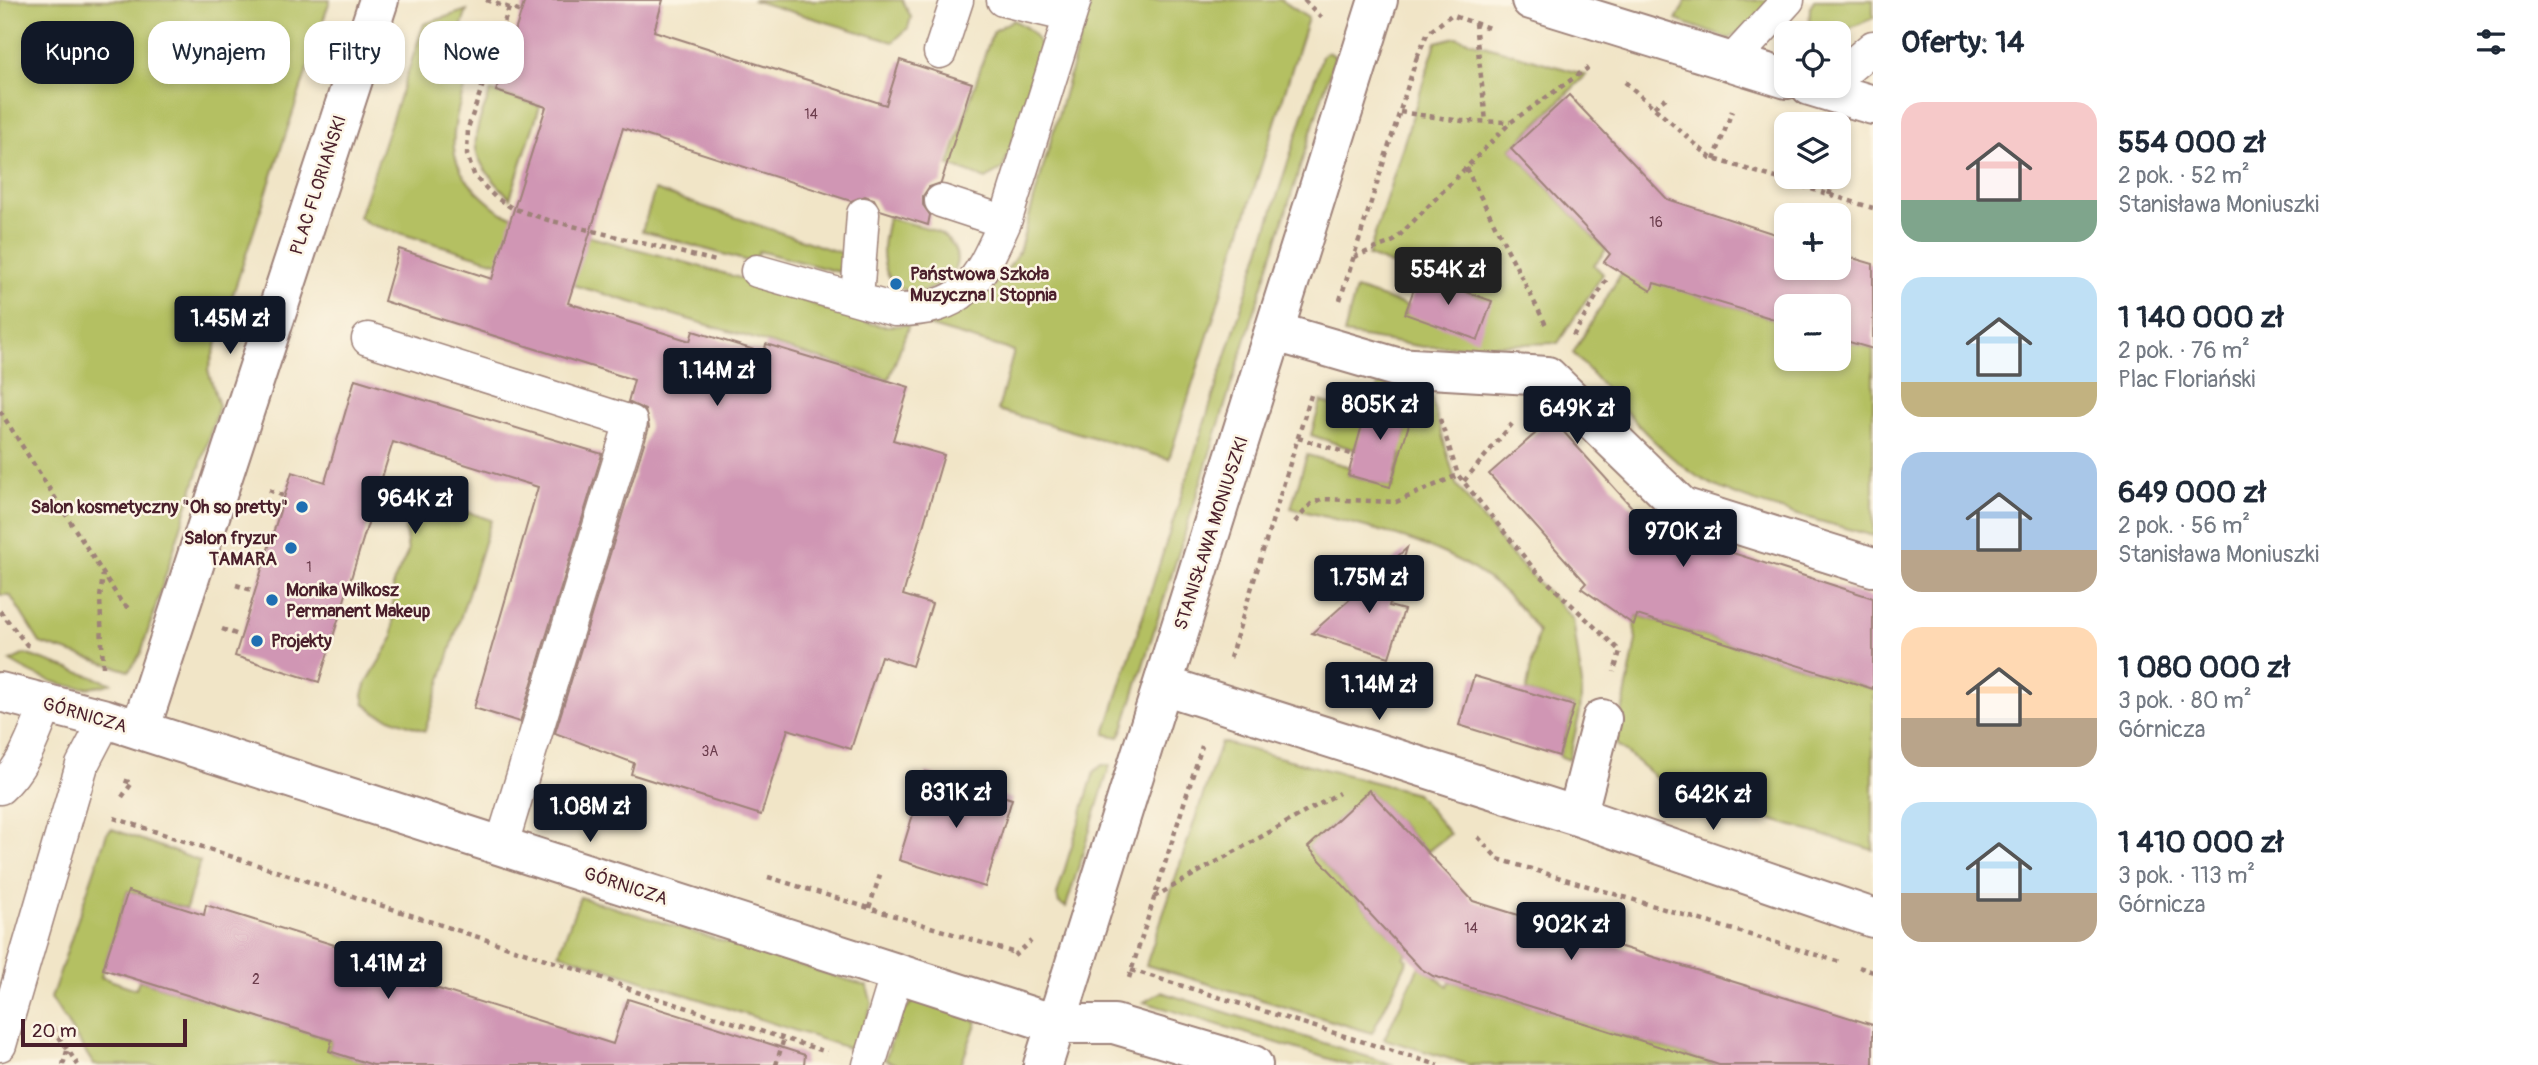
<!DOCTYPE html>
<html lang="pl">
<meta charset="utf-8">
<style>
body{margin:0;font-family:Pangolin,sans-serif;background:#f6f6f7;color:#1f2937;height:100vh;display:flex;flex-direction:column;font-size:26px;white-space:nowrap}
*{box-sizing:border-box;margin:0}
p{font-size:23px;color:#747a83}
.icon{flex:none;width:38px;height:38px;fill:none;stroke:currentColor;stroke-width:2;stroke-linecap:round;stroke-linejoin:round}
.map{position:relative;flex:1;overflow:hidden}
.side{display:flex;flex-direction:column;background:#fff;width:665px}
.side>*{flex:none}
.top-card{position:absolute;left:21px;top:21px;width:665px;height:63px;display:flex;gap:14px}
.tools{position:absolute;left:1774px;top:21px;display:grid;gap:14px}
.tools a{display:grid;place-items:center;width:77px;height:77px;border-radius:14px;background:#fff;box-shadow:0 4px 10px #0003;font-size:35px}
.scale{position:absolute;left:21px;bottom:18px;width:166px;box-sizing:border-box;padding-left:7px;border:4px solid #4a1f2b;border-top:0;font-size:19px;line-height:24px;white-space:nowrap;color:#4a1f2b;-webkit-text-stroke:5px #fcf5e5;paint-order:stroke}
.price{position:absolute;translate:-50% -60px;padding:0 16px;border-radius:7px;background:#111827;color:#fff;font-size:23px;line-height:46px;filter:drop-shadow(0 2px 4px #0008)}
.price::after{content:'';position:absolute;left:50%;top:42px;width:21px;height:16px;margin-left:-10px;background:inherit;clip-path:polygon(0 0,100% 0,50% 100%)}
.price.on{background:#222;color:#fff}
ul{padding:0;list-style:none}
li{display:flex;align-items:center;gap:21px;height:175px;padding:0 28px}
li span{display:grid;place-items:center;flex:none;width:196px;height:140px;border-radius:21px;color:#555}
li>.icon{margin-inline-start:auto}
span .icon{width:84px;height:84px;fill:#fffc;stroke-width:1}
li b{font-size:30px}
h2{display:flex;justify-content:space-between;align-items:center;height:84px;padding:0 28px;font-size:30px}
.chip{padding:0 24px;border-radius:21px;background:#fff;box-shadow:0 4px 10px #0003;font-size:24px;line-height:63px}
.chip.on{background:#111827;color:#fff}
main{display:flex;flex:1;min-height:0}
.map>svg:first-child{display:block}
</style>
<main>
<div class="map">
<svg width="1873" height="1065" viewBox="0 0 1873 1065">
<rect width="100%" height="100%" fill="#fcf5e5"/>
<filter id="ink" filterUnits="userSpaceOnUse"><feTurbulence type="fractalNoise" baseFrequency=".0143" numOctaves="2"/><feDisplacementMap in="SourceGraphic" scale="14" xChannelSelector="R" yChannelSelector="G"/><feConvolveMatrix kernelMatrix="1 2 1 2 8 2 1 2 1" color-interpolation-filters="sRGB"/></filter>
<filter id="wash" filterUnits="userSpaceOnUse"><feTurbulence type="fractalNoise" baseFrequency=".00686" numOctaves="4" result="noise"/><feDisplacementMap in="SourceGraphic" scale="28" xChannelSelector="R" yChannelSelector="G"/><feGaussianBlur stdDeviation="1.57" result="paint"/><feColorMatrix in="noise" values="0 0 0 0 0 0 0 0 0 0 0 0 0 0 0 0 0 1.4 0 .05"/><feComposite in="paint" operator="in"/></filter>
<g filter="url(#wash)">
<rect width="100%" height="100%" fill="#f1e5c7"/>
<path fill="#b4c062" stroke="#7f7046" stroke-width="2" d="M0 0H330L208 370 219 406 141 653 129 671 40 643 10 595H0Z
M752 0H902L911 17 908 28 893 42Z
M1091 0H1281L1308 18 1169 459 998 410 1014 351 921 324 909 325 889 379 369 224 359 217 424 24 467 10 446 73 467 79C446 146 444 169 502 213 589 238 679 258 765 286 791 295 865 326 887 326 947 325 988 303 1019 252Z
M1686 0H1776L1769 10 1729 39 1676 20Z
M1814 0H1873V18C1854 26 1830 40 1809 31L1810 7Z
M1013 20C1029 28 1039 35 1042 54L1003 168 986 179 949 165 988 45 994 31Z
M1456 37 1586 75 1511 149 1606 250 1594 265 1603 274 1558 343 1424 347 1344 334 1356 289 1408 306 1405 314 1491 301 1368 256 1436 42Z
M1327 52 1335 56 1123 729 1119 737 1105 734 1322 56Z
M491 91 540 106 510 198C468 155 468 146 491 91Z
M655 190 847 255 839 272 759 251 754 263 642 231Z
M888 218C904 223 932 226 945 237 992 278 883 329 883 250 883 240 886 228 888 218Z
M1622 272 1787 323V359H1839V339L1873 349V536C1823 521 1736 502 1695 475 1649 444 1612 394 1573 353Z
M1380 382 1431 396 1456 484 1507 550 1573 619 1582 685 1580 712 1569 760 1559 756 1574 706 1526 692 1538 632C1484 546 1381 532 1291 508L1307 455 1350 467 1348 475 1392 487 1401 455 1358 442 1355 450 1311 435 1321 401 1364 416 1362 425 1404 439 1413 411 1374 399Z
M414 493 491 520 425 731 376 713 365 704 363 695 367 682 393 638V583L408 552 404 518Z
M1637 615 1873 689V850L1671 790 1616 744 1636 640 1634 625Z
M25 654 111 683C79 696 38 678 10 661Z
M1221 742 1416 793 1450 834 1427 852 1369 791 1308 847 1407 953 1404 957 1408 960 1372 1033 1146 965Z
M1102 765H1110L1066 907 1059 903 1057 895 1094 772Z
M112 829 200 861 186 909 128 891 101 977 136 989 139 980 332 1040 329 1051 373 1065H94L51 998 107 833Z
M580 897 867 986 872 1004 857 1051 559 953Z
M1419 966 1448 986 1450 981 1719 1065H1470L1384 1039Z
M1161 992 1394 1065H1349L1144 1002Z
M914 1000 977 1021 961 1065H898L885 1060 900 1016Z"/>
<g id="blocks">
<path fill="#d096b4" d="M525 0H663L654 31 886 105 900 60 972 83 941 183 929 187 923 196V205L930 215 928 225 880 210 874 199 865 196 851 201 623 128 568 303 690 341 693 331 764 353 766 344 909 387 893 440 944 455 903 595 932 604 912 666 881 656 851 749 788 729 761 815 631 774 634 763 555 733 649 427 645 410 628 402 634 380 384 301 399 249 492 279 546 107 496 91Z
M1569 95 1667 199 1787 238V268H1839V254L1873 264V349L1839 339V306H1787V323L1654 283 1651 291 1604 262 1610 254 1511 149Z
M1419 275 1492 301 1478 340 1405 314Z
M355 379 602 454 520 722 474 708 538 487 393 442 319 682 235 656 292 472 325 482Z
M1370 397 1413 411 1390 487 1348 475Z
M1552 419 1649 526 1873 598V689L1637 615 1634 625 1581 588 1586 583 1489 474Z
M1407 548 1389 606 1404 610 1389 657 1312 633Z
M1474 676 1574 706 1559 756 1459 725Z
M926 772 1012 799 985 887 899 860Z
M1369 790 1473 901 1873 1025V1065H1719L1433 976 1420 968 1308 847Z
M128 891 204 915 206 905 360 953 356 963 613 1044 628 999 805 1055 804 1065H373L329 1051 332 1040 103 969Z"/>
</g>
</g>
<g filter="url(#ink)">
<use href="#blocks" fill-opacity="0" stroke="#9e8279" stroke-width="2"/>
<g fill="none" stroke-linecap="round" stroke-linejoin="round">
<g stroke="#9e8279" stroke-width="35">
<path id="lane" d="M1003 0 1070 16
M940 52 957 0
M1732 61 1788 0
M1839 76 1873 47
M941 201 1005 222 1075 0
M757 271 895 310C967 310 978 281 1005 222
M857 299 863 214
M368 339 631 422 501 847
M0 788C25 766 34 734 47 704
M0 1045 82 765 106 719
M869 1065 897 973"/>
</g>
<g stroke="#9e8279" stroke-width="42">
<path id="street" d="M1531 0 1787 79
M1810 86 1873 105
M1276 332 1396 367 1547 376 1682 507 1873 567
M1163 685 1577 816
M0 692 106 719 1055 1024H1114L1253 1065
M1602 719 1577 816 1873 918
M140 730 379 0
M1043 1065 1378 0"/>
</g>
<path stroke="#9e8279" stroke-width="4.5" stroke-dasharray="5 5" stroke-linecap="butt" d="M486 0 521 12
M1304 0 1322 18
M509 8 468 128 467 155 475 177 495 197 512 208 548 220 716 261
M1475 23 1486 121
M1417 57 1427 34 1451 15 1492 29
M1625 82 1711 158 1873 208
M1654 107 1670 95
M1400 112 1462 121 1510 122
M1714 160 1732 111
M1839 162 1844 146
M1466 168 1547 327
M1829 195 1835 177
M1354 257 1394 241 1511 122 1588 68
M1340 300 1417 57
M1573 336 1608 277
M0 411 120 600 128 608
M1440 419 1458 475 1534 569 1620 651 1614 672
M1298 438 1351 454
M1464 481 1512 424
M269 490 284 496
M1295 522 1311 504 1322 499 1396 502 1458 475
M254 537 270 542
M236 585 255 591
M0 611 27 645 31 646
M222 629 241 636
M1230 658 1312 392
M103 667 100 598 103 574
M122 797 132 783 123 780
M114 818 597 976 637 992 827 1052
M1478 837 1498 859 1840 962
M768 877 1015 953
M1154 897 1339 793
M869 908 881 872
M1014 956 1031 941
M1859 967 1873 972
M1131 970 1438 1065
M1129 978 1202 746
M53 1028 78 1065
M63 1065 67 1051
M776 1065 784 1038"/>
<use href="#lane" stroke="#fff" stroke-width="32"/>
<use href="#street" stroke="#fff" stroke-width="38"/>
</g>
</g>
<g fill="#1f6fb2" stroke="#fcf5e5" stroke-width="2.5">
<circle cx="896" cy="284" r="7"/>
<circle cx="302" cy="507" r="7"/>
<circle cx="291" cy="548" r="7"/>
<circle cx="272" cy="600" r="7"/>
<circle cx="257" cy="641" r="7"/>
</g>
<g text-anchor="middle" stroke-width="5" stroke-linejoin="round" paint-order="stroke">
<g font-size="14" fill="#6c3d4d">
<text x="811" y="119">14</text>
<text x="1656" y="227">16</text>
<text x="309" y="572">1</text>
<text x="710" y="756">3A</text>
<text x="1471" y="933">14</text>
<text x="256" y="984">2</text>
</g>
<g font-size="18" fill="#4a1f2b" stroke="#fcf5e5">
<text transform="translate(318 185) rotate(-72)" y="6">PLAC FLORIAŃSKI</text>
<text transform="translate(1211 533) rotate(-72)" y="6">STANISŁAWA MONIUSZKI</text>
<text transform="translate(85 715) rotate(16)" y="6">GÓRNICZA</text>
<text transform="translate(626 886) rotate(18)" y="6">GÓRNICZA</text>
</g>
<g font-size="18" font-weight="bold" fill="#4a1f2b" stroke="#fcf5e5" text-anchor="start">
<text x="910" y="280">Państwowa Szkoła<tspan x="910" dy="21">Muzyczna I Stopnia</tspan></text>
<text x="288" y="513" text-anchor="end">Salon kosmetyczny "Oh so pretty"</text>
<text x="277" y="544" text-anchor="end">Salon fryzur<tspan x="277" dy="21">TAMARA</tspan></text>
<text x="286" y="596">Monika Wilkosz<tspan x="286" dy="21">Permanent Makeup</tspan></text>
<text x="271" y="647">Projekty</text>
</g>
</g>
</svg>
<div class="tools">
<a><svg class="icon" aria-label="locate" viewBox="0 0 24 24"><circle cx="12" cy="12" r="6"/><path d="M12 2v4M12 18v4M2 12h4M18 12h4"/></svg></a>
<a><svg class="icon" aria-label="layers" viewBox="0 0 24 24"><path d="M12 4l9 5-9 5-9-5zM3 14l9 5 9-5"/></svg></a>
<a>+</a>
<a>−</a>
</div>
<div class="scale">20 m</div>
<b class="price on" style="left:1448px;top:307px">554K zł</b>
<b class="price" style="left:230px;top:356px">1.45M zł</b>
<b class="price" style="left:717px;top:408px">1.14M zł</b>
<b class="price" style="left:1380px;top:442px">805K zł</b>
<b class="price" style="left:1577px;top:446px">649K zł</b>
<b class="price" style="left:415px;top:536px">964K zł</b>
<b class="price" style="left:1683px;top:569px">970K zł</b>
<b class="price" style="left:1369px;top:615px">1.75M zł</b>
<b class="price" style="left:1379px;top:722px">1.14M zł</b>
<b class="price" style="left:956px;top:830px">831K zł</b>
<b class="price" style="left:1713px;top:832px">642K zł</b>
<b class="price" style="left:590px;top:844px">1.08M zł</b>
<b class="price" style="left:1571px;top:962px">902K zł</b>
<b class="price" style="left:388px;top:1001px">1.41M zł</b>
<div class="top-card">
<a class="chip on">Kupno</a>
<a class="chip">Wynajem</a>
<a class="chip">Filtry</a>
<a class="chip">Nowe</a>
</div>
</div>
<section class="side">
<h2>Oferty: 14<svg class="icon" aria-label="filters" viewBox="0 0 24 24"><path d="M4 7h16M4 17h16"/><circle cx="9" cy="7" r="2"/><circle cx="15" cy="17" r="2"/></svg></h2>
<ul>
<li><span style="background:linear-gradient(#f6c9c9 70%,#7fa58c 0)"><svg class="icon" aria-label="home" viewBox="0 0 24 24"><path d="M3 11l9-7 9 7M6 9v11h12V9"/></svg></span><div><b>554 000 zł</b><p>2 pok. · 52 m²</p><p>Stanisława Moniuszki</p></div></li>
<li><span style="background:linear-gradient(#bfe0f5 75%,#c2b280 0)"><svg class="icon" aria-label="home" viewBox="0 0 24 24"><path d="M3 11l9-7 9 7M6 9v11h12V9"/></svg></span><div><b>1 140 000 zł</b><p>2 pok. · 76 m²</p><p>Plac Floriański</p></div></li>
<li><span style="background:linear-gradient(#a9c7e8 70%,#b9a48a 0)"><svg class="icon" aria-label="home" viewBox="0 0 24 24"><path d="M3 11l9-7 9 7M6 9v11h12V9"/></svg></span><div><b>649 000 zł</b><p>2 pok. · 56 m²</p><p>Stanisława Moniuszki</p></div></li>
<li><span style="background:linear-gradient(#ffd9b3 65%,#b9a48a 0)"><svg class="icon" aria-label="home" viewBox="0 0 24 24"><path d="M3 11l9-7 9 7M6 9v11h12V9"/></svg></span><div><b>1 080 000 zł</b><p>3 pok. · 80 m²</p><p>Górnicza</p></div></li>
<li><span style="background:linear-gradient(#bfe0f5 65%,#b9a48a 0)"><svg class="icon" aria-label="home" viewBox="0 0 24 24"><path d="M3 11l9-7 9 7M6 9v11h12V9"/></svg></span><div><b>1 410 000 zł</b><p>3 pok. · 113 m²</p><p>Górnicza</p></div></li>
</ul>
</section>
</main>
